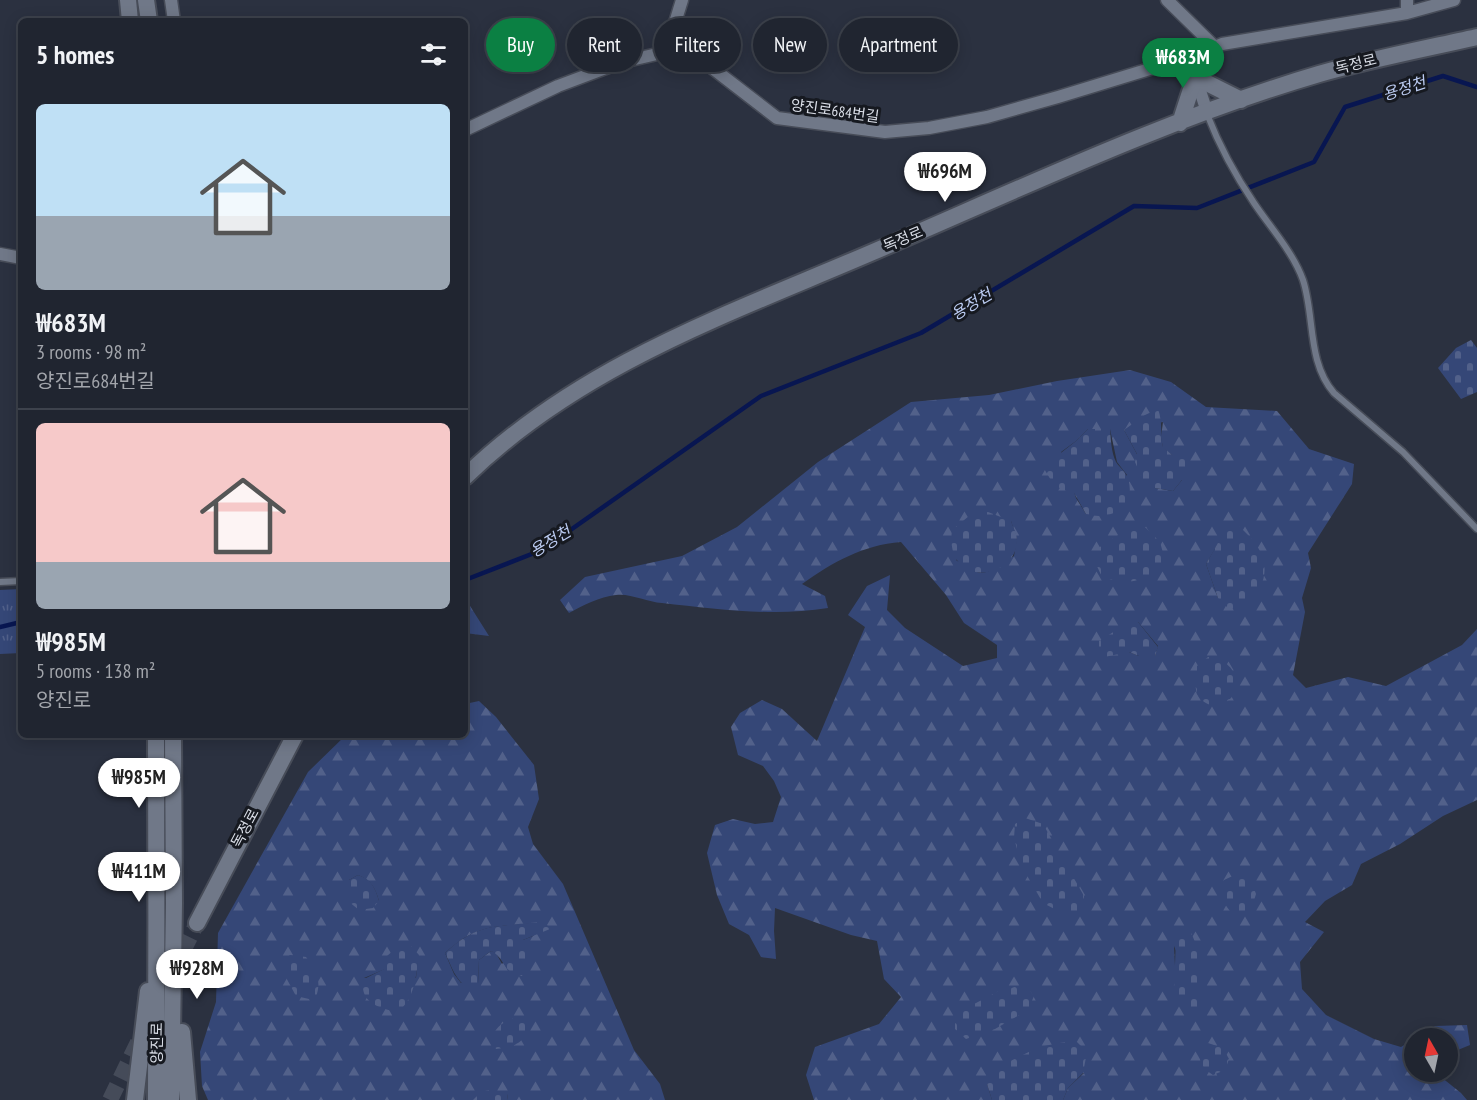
<!DOCTYPE html>
<meta charset="utf-8">
<style>
body{margin:0;font-family:"PT Sans Narrow","Noto Sans KR",sans-serif;background:#2d313c;color:#f1f3f6;height:100vh;display:flex;flex-direction:column;font-size:22px;white-space:nowrap}
*{box-sizing:border-box;margin:0}
p{font-size:20px;color:#a2a5ab}
.icon{flex:none;width:33px;height:33px;fill:none;stroke:currentColor;stroke-width:2;stroke-linecap:round;stroke-linejoin:round}
.map{position:relative;flex:1;overflow:hidden}
.drawer{position:absolute;left:18px;top:18px;width:450px;height:720px;display:flex;flex-direction:column;background:#202530;border-radius:9px;box-shadow:0 3px 15px #0003,0 0 0 2px #3d424c}
.drawer>*{flex:none}
.banner{position:absolute;left:486px;top:18px;width:570px;height:54px;display:flex;gap:12px}
.needle{width:39px;rotate:351deg}
.buttons{position:absolute;left:1404px;top:1028px;display:grid;gap:12px}
.buttons a{display:grid;place-items:center;width:54px;height:54px;border-radius:50%;background:#202530;box-shadow:0 3px 15px #0003,0 0 0 2px #3d424c;font-size:30px}
.price{position:absolute;translate:-50% -51px;padding:0 14px;border-radius:21px;background:#fff;color:#222;font-size:20px;line-height:39px;filter:drop-shadow(0 2px 3px #0008)}
.price::after{content:'';position:absolute;left:50%;top:36px;width:18px;height:14px;margin-left:-9px;background:inherit;clip-path:polygon(0 0,100% 0,50% 100%)}
.price.on{background:#0b8043;color:#fff}
ul{padding:0;list-style:none}
li{display:grid;align-content:center;gap:12px;height:318px;padding:0 18px}
li+li{border-top:2px solid #3d424c}
li span{display:grid;place-items:center;height:186px;border-radius:9px;color:#555}
li>.icon{margin-inline-start:auto}
span .icon{width:108px;height:108px;fill:#fffc;stroke-width:1}
li b{font-size:26px}
h2{display:flex;justify-content:space-between;align-items:center;height:72px;padding:0 18px;font-size:26px}
.pill{padding:0 21px;border-radius:27px;background:#202530;box-shadow:0 3px 15px #0003,0 0 0 2px #3d424c;font-size:21px;line-height:54px}
.pill.on{background:#0b8043;color:#fff}
.map>svg:first-child{display:block}
</style>
<div class="map">
<svg width="1477" height="1100" viewBox="0 0 1477 1100">
<defs>
<pattern id="grass-tufts" width="24" height="20" patternUnits="userSpaceOnUse" patternTransform="scale(1.5)"><rect width="24" height="20" fill="#354777"/><path d="M3 7l-1-3M5 7V3M7 7l1-3M15 17l-1-3M17 17v-4M19 17l1-3" fill="none" stroke="#52618a"/></pattern>
<pattern id="forest-firs" width="22" height="20" patternUnits="userSpaceOnUse" patternTransform="scale(1.5)"><rect width="22" height="20" fill="#354777"/><path d="M5 1l3.5 6h-7zM16 11l3.5 6h-7z" fill="#52618a"/></pattern>
<pattern id="cemetery-stones" width="16" height="16" patternUnits="userSpaceOnUse" patternTransform="scale(1.5)"><rect width="16" height="16" fill="#354777"/><path d="M2 7V4a2 2 0 0 1 4 0v3zM10 15v-3a2 2 0 0 1 4 0v3z" fill="#52618a"/></pattern>
</defs>
<rect width="100%" height="100%" fill="#2b3140"/>
<path fill="url(#grass-tufts)" d="M21 589V653L0 654V590Z
M465 598 489 636 465 633Z"/>
<path fill="url(#forest-firs)" fill-rule="evenodd" d="M1130 370 1171 382 1206 407 1277 411 1309 449 1354 464 1352 484 1308 553 1311 568 1302 598 1305 612 1293 675 1306 688 1348 677 1386 686 1462 645 1477 629V800L1443 816 1400 844 1361 864 1352 885 1325 901 1305 922 1324 932 1300 962 1302 989 1326 1015 1374 1039 1401 1047 1414 1039V1071H1441V1077L1461 1093 1467 1100H1063L1068 1088 1084 1073 987 1084 992 1100H814L806 1075 815 1047 879 1024 901 997 884 979 877 941 851 935 775 908 774 931 776 959 761 957 749 935 729 924 717 895 707 853 715 825 733 819 755 824 773 822 781 797 774 781 763 766 738 755 731 727 740 713 762 700 782 709 817 741 865 627 848 615 867 586 890 575 887 610 905 628 963 666 997 658V645L964 623 946 595 901 542C863 545 833 562 802 584L825 596 828 608C774 617 716 609 662 603 647 602 630 593 616 595 599 597 584 605 569 613L560 600 585 577 682 556 737 527 818 462 911 402 989 395 1057 381ZM1163 422 1161 437 1163 448 1172 455 1182 480 1173 491 1155 488 1124 430ZM1088 429H1110L1117 462 1127 475 1086 514 1076 498 1061 452 1076 441ZM1011 521 1017 539 1014 556C987 573 984 581 956 560ZM1228 527 1218 598 1206 564ZM1138 622 1158 646 1155 656H1139L1129 652ZM1174 946 1200 1009 1175 966Z
M479 701 496 717 534 765 539 799 528 827 533 844 563 884 634 1050 660 1084 665 1100H508L507 1094 473 1100H208L202 1086 200 1052 216 1002 218 933 308 772 346 735H465V704ZM358 875C371 880 375 887 379 901L349 880ZM544 922 533 936 523 940 502 964 496 953 491 951 479 960 478 984 461 983 454 974 445 953C480 920 501 928 544 922ZM418 955 416 978H364Z
M1467 1025 1470 1045 1448 1054V1038H1416L1435 1026Z"/>
<path fill="url(#cemetery-stones)" d="M1471 340 1477 348V392L1461 399 1438 368 1456 348Z
M1158 409C1163 423 1160 434 1163 447L1172 455 1185 457 1190 470 1173 491 1155 488 1143 480 1135 462 1137 454 1124 430 1145 415Z
M1088 429H1110C1111 439 1111 452 1116 462 1118 466 1123 469 1125 473 1133 485 1131 503 1119 510 1109 517 1097 517 1086 514L1074 493C1056 489 1053 484 1043 467L1076 441Z
M988 512 1011 521C1013 527 1017 534 1017 540 1018 579 944 591 952 530L969 516Z
M1237 525C1268 550 1275 575 1247 607L1229 609 1218 598 1206 564 1227 527Z
M1129 528H1146L1160 542 1165 560 1158 573C1134 583 1127 584 1102 577L1095 562 1097 549Z
M1138 622 1158 647 1155 656H1139L1129 652 1104 657 1099 648V641L1123 626Z
M1208 657C1228 661 1233 667 1239 686L1231 698 1219 708C1193 701 1194 690 1197 666Z
M1025 818 1043 824 1084 896 1082 909 1066 915 1043 903 1022 867 1014 838 1015 824Z
M1237 874 1250 877 1256 894 1251 910 1232 914 1222 900 1224 880Z
M358 875C371 879 375 887 379 901L373 908 359 910 348 901 347 890 349 880Z
M544 921 550 929 523 940C527 953 528 963 522 976 502 973 505 957 491 951L479 960 478 984 469 989C455 980 452 967 445 953 480 920 501 928 544 921Z
M1190 931C1203 955 1204 983 1200 1010L1191 1011 1174 995 1176 934Z
M402 943 410 945 419 955C416 975 415 1000 397 1012 378 1008 358 1001 364 979L384 969 387 956Z
M290 955 306 957C316 970 322 980 316 997L309 999 296 996 283 972 282 961Z
M1025 984 1034 996 1028 1010 995 1029 966 1039 955 1029V1014L997 992Z
M527 1016 531 1025C522 1044 517 1046 496 1049L491 1040C496 1023 511 1017 527 1016Z
M1075 1040 1087 1052 1083 1073 1068 1088 1063 1100H992L987 1084 990 1071 1039 1047Z
M1208 1043 1223 1048 1229 1059 1225 1070 1213 1075C1202 1068 1198 1061 1200 1048Z
M489 1090 507 1094 508 1100H473L481 1092Z"/>
<g fill="none" stroke-linecap="round" stroke-linejoin="round">
<path stroke="#081651" stroke-width="4.5" d="M465 580 542 550 761 396 921 333 1134 206 1197 208 1314 162 1345 107 1443 76 1477 87
M0 627 21 622"/>
<path stroke="#454b59" stroke-width="16" stroke-dasharray="16 8" stroke-linecap="butt" d="M172 973 197 923
M110 1100 141 1036"/>
<g stroke="#474c58" stroke-width="9">
<path id="lane" d="M1207 114C1219 145 1235 175 1254 203 1270 227 1293 252 1303 280 1315 317 1307 362 1334 393L1403 452 1477 529
M0 582 21 581"/>
</g>
<g stroke="#474c58" stroke-width="15">
<path id="street" d="M171 0 174 21
M1167 0 1214 46
M1407 13V0
M666 52 682 0
M1189 57 1207 112
M465 130 558 86 622 62 666 52 711 67 777 118 885 132 929 128 987 117 1058 97 1189 57 1222 44 1407 13 1454 0
M0 254 21 258"/>
</g>
<g stroke="#474c58" stroke-width="20">
<path id="secondary" d="M128 0 130 21
M146 0 149 21
M1180 123 1195 77 1241 100
M465 477C580 365 729 314 873 252 1020 189 1166 119 1319 74 1371 59 1424 49 1477 37
M197 923 295 735
M182 1032 188 1100
M135 1100 148 991
M156 1100C157 978 156 857 156 735
M171 1100 174 903 173 735"/>
</g>
<use href="#lane" stroke="#707888" stroke-width="6"/>
<use href="#street" stroke="#707888" stroke-width="12"/>
<use href="#secondary" stroke="#707888" stroke-width="16"/>
</g>
<g text-anchor="middle" stroke-width="6" stroke-linejoin="round" paint-order="stroke">
<g font-size="15" fill="#dadee7" stroke="#161920">
<text transform="translate(1356 64) rotate(-14)" y="5">독정로</text>
<text transform="translate(835 111) rotate(8)" y="5">양진로684번길</text>
<text transform="translate(903 239) rotate(-23)" y="5">독정로</text>
<text transform="translate(245 828) rotate(-62)" y="5">독정로</text>
<text transform="translate(157 1043) rotate(-89)" y="5">양진로</text>
</g>
<g font-size="16" font-style="italic" fill="#bcccf2" stroke="#161920">
<text transform="translate(1404 88) rotate(-18)" y="6">용정천</text>
<text transform="translate(971 304) rotate(-31)" y="6">용정천</text>
<text transform="translate(550 541) rotate(-31)" y="6">용정천</text>
</g>
</g>
</svg>
<div class="buttons">
<a><svg class="needle" viewBox="-14 -14 28 28"><path d="M0-13l5 13h-10z" fill="#e53935"/><path d="M0 13l5-13h-10z" fill="#a2a5ab"/></svg></a>
</div>
<b class="price on" style="left:1183px;top:89px">₩683M</b>
<b class="price" style="left:945px;top:203px">₩696M</b>
<b class="price" style="left:139px;top:809px">₩985M</b>
<b class="price" style="left:139px;top:903px">₩411M</b>
<b class="price" style="left:197px;top:1000px">₩928M</b>
<div class="banner">
<a class="pill on">Buy</a>
<a class="pill">Rent</a>
<a class="pill">Filters</a>
<a class="pill">New</a>
<a class="pill">Apartment</a>
</div>
<section class="drawer">
<h2>5 homes<svg class="icon" aria-label="filters" viewBox="0 0 24 24"><path d="M4 7h16M4 17h16"/><circle cx="9" cy="7" r="2"/><circle cx="15" cy="17" r="2"/></svg></h2>
<ul>
<li><span style="background:linear-gradient(#bfe0f5 60%,#9aa5b1 0)"><svg class="icon" aria-label="home" viewBox="0 0 24 24"><path d="M3 11l9-7 9 7M6 9v11h12V9"/></svg></span><div><b>₩683M</b><p>3 rooms · 98 m²</p><p>양진로684번길</p></div></li>
<li><span style="background:linear-gradient(#f6c9c9 75%,#9aa5b1 0)"><svg class="icon" aria-label="home" viewBox="0 0 24 24"><path d="M3 11l9-7 9 7M6 9v11h12V9"/></svg></span><div><b>₩985M</b><p>5 rooms · 138 m²</p><p>양진로</p></div></li>
</ul>
</section>
</div>
